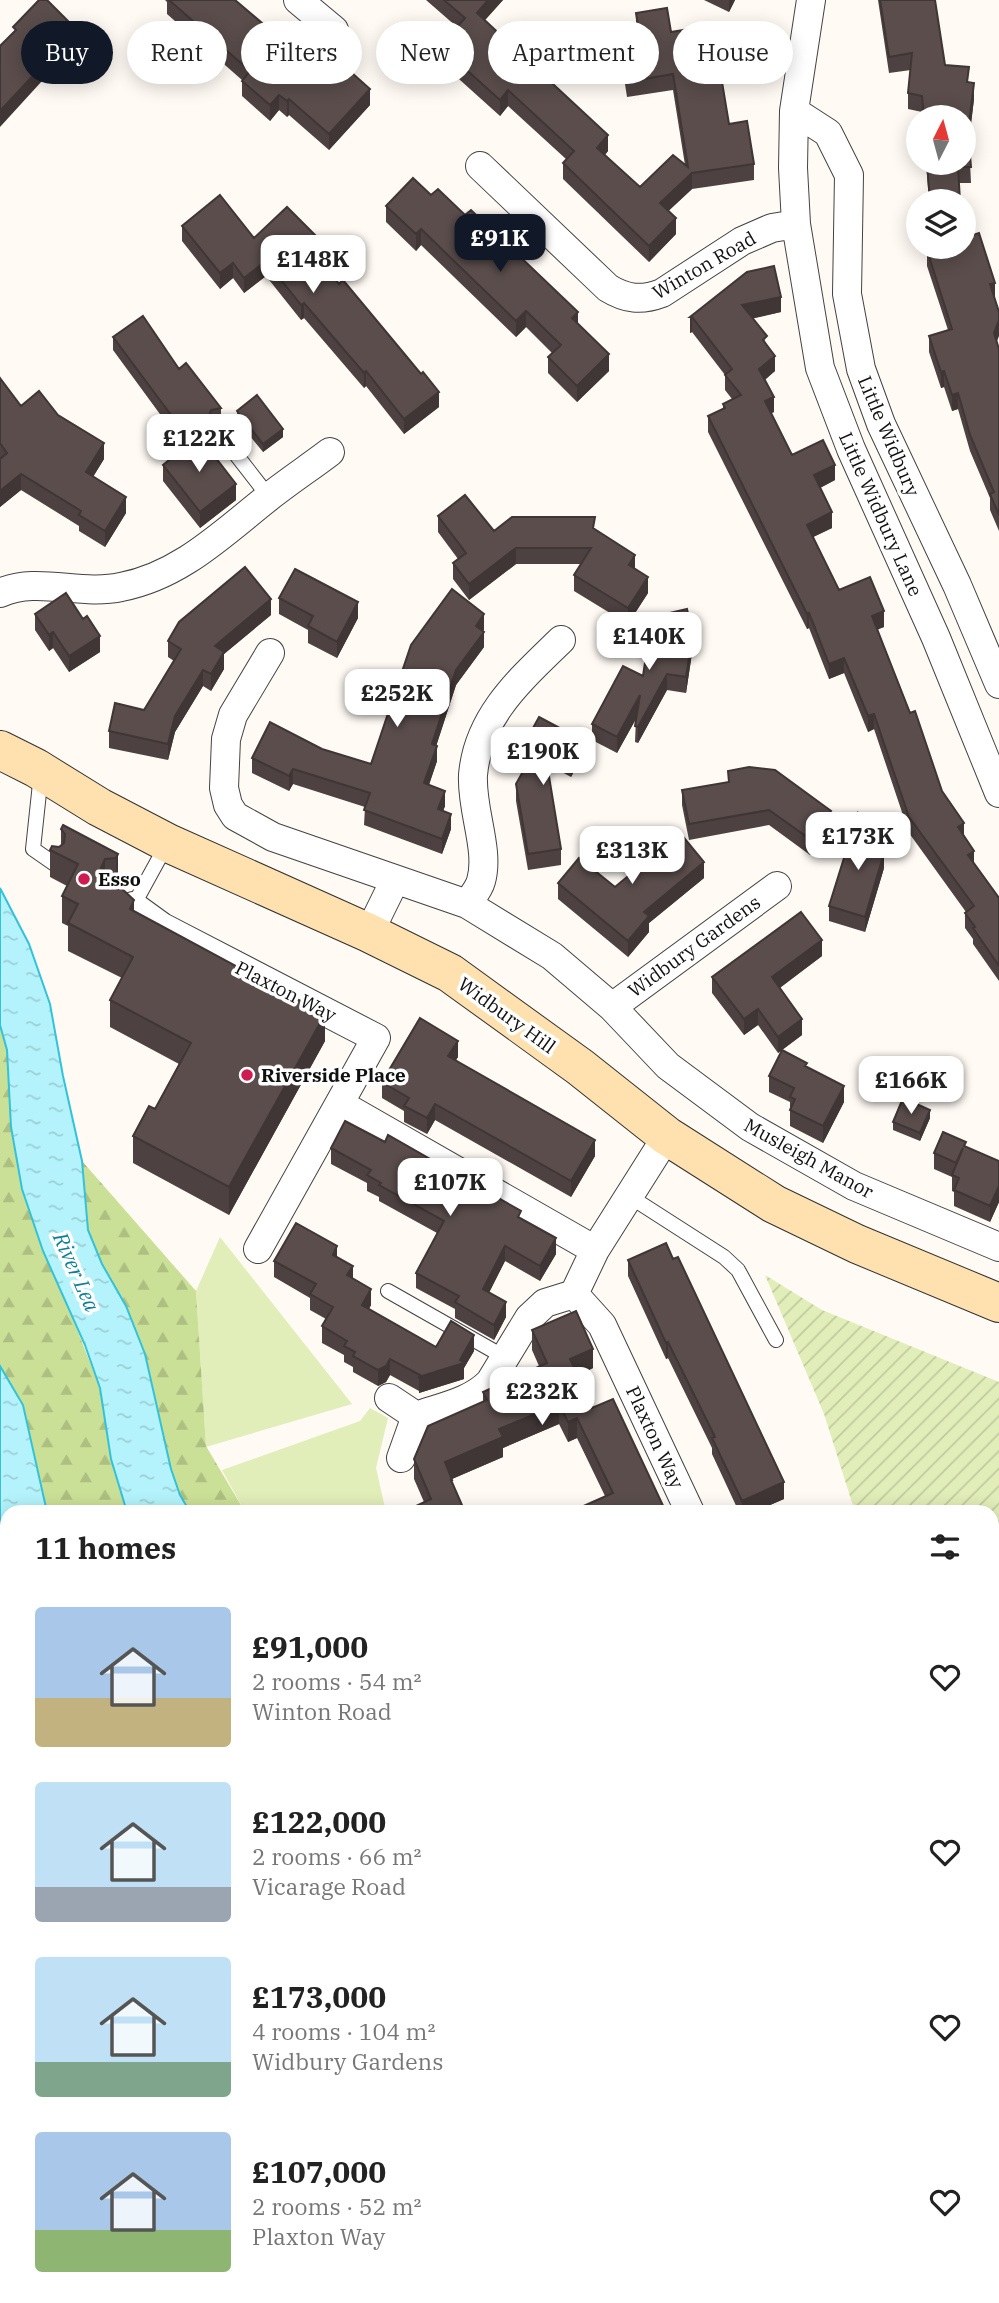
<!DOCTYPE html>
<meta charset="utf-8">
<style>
body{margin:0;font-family:"IBM Plex Serif",serif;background:#f2f2f2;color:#222;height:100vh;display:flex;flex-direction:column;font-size:26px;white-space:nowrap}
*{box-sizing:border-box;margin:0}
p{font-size:23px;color:#767676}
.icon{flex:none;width:38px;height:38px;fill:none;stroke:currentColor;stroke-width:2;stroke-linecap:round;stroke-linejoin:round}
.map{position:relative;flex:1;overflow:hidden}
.panel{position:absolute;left:0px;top:1505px;width:999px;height:798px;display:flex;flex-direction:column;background:#fff;border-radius:21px 21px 0 0;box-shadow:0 4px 18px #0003}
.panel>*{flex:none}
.guide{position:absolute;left:21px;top:21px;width:957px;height:63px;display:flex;gap:14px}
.needle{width:46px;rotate:6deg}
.controls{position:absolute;left:906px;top:105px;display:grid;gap:14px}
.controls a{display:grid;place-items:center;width:70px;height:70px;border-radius:50%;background:#fff;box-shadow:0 4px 18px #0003;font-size:35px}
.price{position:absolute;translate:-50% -60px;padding:0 16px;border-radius:14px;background:#fff;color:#222;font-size:23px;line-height:46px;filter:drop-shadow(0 2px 4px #0008)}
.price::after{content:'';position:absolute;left:50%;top:42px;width:21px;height:16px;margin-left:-10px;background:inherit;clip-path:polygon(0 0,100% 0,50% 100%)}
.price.current{background:#111827;color:#fff}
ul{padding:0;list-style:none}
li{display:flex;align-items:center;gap:21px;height:175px;padding:0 35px}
li span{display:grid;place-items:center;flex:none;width:196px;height:140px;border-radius:7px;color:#555}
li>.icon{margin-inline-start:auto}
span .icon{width:84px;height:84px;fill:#fffc;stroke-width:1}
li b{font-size:30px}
h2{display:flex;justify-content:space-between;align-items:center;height:84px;padding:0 35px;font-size:30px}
.tag{padding:0 24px;border-radius:32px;background:#fff;box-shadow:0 4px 18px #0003;font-size:24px;line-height:63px}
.tag.current{background:#111827;color:#fff}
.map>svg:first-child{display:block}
</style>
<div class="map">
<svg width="999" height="2303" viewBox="0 0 999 2303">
<defs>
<pattern id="forest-firs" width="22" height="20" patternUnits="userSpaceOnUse" patternTransform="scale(1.75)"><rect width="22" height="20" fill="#cbe097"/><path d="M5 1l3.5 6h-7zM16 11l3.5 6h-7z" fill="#adbf81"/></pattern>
<pattern id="garden-furrows" width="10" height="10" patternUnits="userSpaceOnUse" patternTransform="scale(1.75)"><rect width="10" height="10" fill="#e2eeb9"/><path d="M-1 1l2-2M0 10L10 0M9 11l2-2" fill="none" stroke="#c1cb9e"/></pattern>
<pattern id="water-ripples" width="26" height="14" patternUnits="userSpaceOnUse" patternTransform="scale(1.75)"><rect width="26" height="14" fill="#b4f3fb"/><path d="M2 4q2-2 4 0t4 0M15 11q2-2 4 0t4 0" fill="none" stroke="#9acfd6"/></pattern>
</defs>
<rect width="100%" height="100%" fill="#fffaf4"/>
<path fill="#e2eeb9" d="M220 1237 352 1404 206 1447 196 1291Z
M370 1408 388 1418 376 1468 386 1512H245L222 1470 360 1421Z"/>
<path fill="url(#forest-firs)" d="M0 1025 7 1050 11 1127 22 1189 100 1388 111 1459 127 1512H47L23 1405 0 1366Z
M82 1161 196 1291 206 1446 245 1512H190L180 1495 171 1469 145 1354 126 1306 102 1264 88 1230Z
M992 2134 999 2143V2303H718L701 2296H992Z
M0 2147 7 2159V2296H89L94 2303H0Z
M382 2296H602L619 2303H389Z"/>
<path fill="url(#garden-furrows)" d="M765 1275 822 1310 999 1382V2084L992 2073V1512H855L824 1414Z"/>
<path fill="url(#water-ripples)" stroke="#34c2d9" stroke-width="2" d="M0 888 29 944 50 1004 63 1076 82 1161 88 1230 102 1264 126 1306 145 1354 171 1469 180 1495 190 1512H127L111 1459 100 1388 85 1345 43 1251 22 1189 11 1127 7 1050 0 1025Z
M0 1366 23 1405 47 1512H7V2159L0 2147Z
M89 2296H382L389 2303H94Z
M602 2296H701L718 2303H619Z"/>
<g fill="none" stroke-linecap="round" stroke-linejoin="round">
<g stroke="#434343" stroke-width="16">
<path id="service" d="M217 430 269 497
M41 774 33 849 56 865
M130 904 133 906 167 844
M629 1196 724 1257 738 1270 776 1340
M388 1291 506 1358"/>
</g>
<g stroke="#434343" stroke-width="30">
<path id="minor" d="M298 0 334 30
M811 0 794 111 793 168 796 224 820 368 851 449 936 638 999 793
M794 111 828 133 849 175 847 294 861 369 881 424 957 585 999 684
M480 166 608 288C626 299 641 301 662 293L742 241 772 228 796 224
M0 593C37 576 80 596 121 587 179 576 221 535 265 500 286 483 309 468 330 452
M270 653 233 715 226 739 224 788 228 805 235 816 273 837 467 904 552 956 612 1007 668 1066 750 1127 854 1186 999 1247
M467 904C472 897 479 889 481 881 490 850 471 810 473 775 478 716 521 679 561 640
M133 906 162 927 376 1038 258 1249
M369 933 395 880
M612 1007 777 886
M340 1104 595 1250
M574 1294 602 1325 690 1512
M389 1398 416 1416 401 1458
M416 1416C441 1407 471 1402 490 1382L529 1318 545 1303 574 1294 595 1250 667 1136"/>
</g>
<g stroke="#323232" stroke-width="40">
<path id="secondary" d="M0 750 36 768 99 807 168 843 369 933 450 973 580 1067 667 1136 774 1204 857 1244 999 1303"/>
</g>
<use href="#service" stroke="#fff" stroke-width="14"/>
<use href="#minor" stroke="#fff" stroke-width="28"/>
<use href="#secondary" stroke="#ffe1af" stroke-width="38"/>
</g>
<path fill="#4d4241" d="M165 0H235L289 46 322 67 370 105 329 150 289 115 287 117 279 110 270 121 242 96V80L167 14V2Z
M426 0H503L485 20 505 48 608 151 605 155 640 187 685 165 673 90 627 97 622 65V49L638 47 636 29V13L671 32 754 164V180L692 189 668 211 676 234 649 262 563 179V163L566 159 508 106 500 116 440 62V46L457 27Z
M704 0H735L729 12Z
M878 0H935L945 65 969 82 974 99 969 141 971 183H959L960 201H929L926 163H964V117H923L922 112 908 109V93L911 70 889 73Z
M431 195 578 323 609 371 577 402 548 373V357L552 353 526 327 516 337 421 245 416 251 386 222V206Z
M182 226 315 250 314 251 339 284 439 407 404 434 366 386 364 388 304 318 301 320 266 276 244 293 233 278 220 289 182 241Z
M932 247H964L995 299 997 342 999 349V531L990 510V498L970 451 958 409 952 411 944 387 941 388 929 352V336L948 330 927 266V250L932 248Z
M781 312 753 318 767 345 775 371 765 380 774 412 771 413 792 455 835 480 820 488 832 528 813 537 839 590 884 627 877 629 942 791 964 837 974 864 999 898V981L973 944V939L965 928V913L966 912 909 833 874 729 868 732 844 673 829 679 809 628 807 629 708 432V416L723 409V404L732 399 725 390V375L692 332 690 333V317Z
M113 337 179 369 221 408V421L211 423 208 432 201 437 236 500 200 528 163 481V465L180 451 165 433V421L113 350Z
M0 378 21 406 58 415 104 459 93 477 126 513 105 547 79 531V526L21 490 0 507Z
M237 411 283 437 263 452 237 420Z
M438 516 494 531 595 530 635 569 648 593 628 624 574 591V575L581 564H516L469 600 453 579V563L458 559 438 532Z
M279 598 358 618 337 658 308 643V630L279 614Z
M35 614 100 652 69 672 53 648 49 651 35 630Z
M271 615 224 654V669L211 691 203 686 175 732 168 760 109 748V731L144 710 174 661 168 657V641Z
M484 630 483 631 484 647 456 685 436 746 437 761 429 785 445 806 443 811 451 829 442 854 364 825 365 807 293 784 289 791 252 773V758L322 749 371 764Z
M694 640 686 693 667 690 638 743 635 742 636 718 617 753 592 740V724L643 676Z
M528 737 582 756 571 777 547 764 561 849V865L528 870 516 801V784L532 755 528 753Z
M728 771 831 827 810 855 769 825 689 840 682 805V790L728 782Z
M61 829 118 854V881L116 884 134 911 325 1041 229 1215 133 1163V1136L155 1109 179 1064 110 1027V1000L122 978 68 951V926L62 923V896L67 886 50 877V850L61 846Z
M884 868 865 932 829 921V906Z
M704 878 649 923V932L628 957 558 899V883L615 887Z
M822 956 779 988 802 1035 778 1053 758 1025 744 1035 712 993V977Z
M458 1057 456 1060 595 1156 571 1197 435 1120 427 1134 404 1122V1111L382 1098V1082Z
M807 1067 844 1102 823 1143 790 1126V1102L769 1092V1076Z
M930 1118 920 1141 893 1130V1122Z
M966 1147 999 1161V1202L990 1222 954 1206V1192L952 1191V1177L934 1169V1153Z
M331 1148 521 1219 556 1254 540 1281 505 1261 489 1292 506 1317 494 1340 455 1318V1309L416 1288V1273L437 1233 379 1201V1197L367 1191V1183L331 1164Z
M337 1257 371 1305 369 1309 436 1347 474 1351 464 1368V1379L419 1393V1391L390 1375 386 1382 378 1386 353 1372V1367L344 1362V1355L322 1343V1326L326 1319 310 1310V1298L274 1277V1261Z
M628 1260 784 1499 754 1512H739L712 1454V1448L668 1358 666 1359 628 1276Z
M532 1330 593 1368 577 1376 592 1408 666 1512 605 1496 577 1438 568 1442 559 1424 503 1448V1457L452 1479V1484L465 1512H416V1506L424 1502 414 1479V1459L483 1402V1392L539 1366 532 1350Z"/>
<path fill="#3f3635" d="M488 0H503L477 29V13Z
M729 0H735L729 12Z
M73 26V41L42 74V81L0 127V111L38 62Z
M505 39V55L500 44Z
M974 83V99L968 147V131Z
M370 89V105L329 150V134Z
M508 90V106L500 116V100Z
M279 95V110L270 121V105Z
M289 99V115L287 117V101Z
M608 135V151L597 164V148Z
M692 173V189L660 219V203Z
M676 218V234L649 262V246Z
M421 229V245L416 251V234Z
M315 235V250L307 258V242Z
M266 261V276L244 293V278Z
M233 263V278L220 289V273Z
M995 283V299L990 284Z
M781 297V312L742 321V305Z
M304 303V318L301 320V305Z
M526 311V327L516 337V321Z
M578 312V328L572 318Z
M690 317H692V332L690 333Z
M999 320V336L994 349V333Z
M609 354V371L577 402V386Z
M775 356V371L759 384V369Z
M366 371V386L364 388V373Z
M944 371V387L941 388V372Z
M439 392V407L404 434V419Z
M958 393V409L952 411V395Z
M774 397V412L765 416V401Z
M211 410V423L208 432 181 453V439Z
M283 429V437L263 452V444Z
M104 443V459L86 488V472Z
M835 465V480L814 491V475Z
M21 474V490L0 507V492Z
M236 484V500L200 528V512Z
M126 497V513L105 547V531Z
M832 512V528L807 540V525Z
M516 548V564L469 600V584Z
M635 555V571L629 565Z
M648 577V593L628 624V608Z
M271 599V615L224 654V669L211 691V674L215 646Z
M358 602V618L337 658V642Z
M884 611V627L872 632V616Z
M809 613V628L807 629V614Z
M484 614V630L476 641V626Z
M694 624V640L686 693V677Z
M53 632V648L49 651V635Z
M484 632V647L456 685 432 759V744L456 670Z
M100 636V652L69 672V656Z
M844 658V673L829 679V664Z
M203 670V686L175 732 168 760V744L175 716Z
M667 674V690L638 743V727Z
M640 695V712L617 753V737Z
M874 714V729L868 732V716Z
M582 740V756L571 777V761Z
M437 746V761L424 799V783Z
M293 769V784L289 791V776Z
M445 791V806L438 824V809Z
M831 811V827L810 855V839Z
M451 814V829L442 854V839Z
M964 823V838L958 827Z
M974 851V867L968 855Z
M884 853V868L865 932V917Z
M118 854V881L116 886V858Z
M105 859V877L106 875V902L101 868Z
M704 862V878L649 923V932L628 957V941L644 912Z
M134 900V928L130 909Z
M822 940V956L772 994V977Z
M758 1009V1025L744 1035V1019Z
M325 1014V1041L229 1215V1187Z
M802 1019V1035L778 1053V1037Z
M458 1041V1057L448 1072V1056Z
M844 1086V1102L823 1143V1126Z
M435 1104V1120L427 1134V1118Z
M930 1110V1118L920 1141V1133Z
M595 1140V1156L571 1197V1181Z
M999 1186V1202L990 1222V1206Z
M556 1238V1254L540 1281V1266Z
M337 1246V1263L333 1255Z
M505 1246V1261L483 1305V1289Z
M353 1266V1282L347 1275Z
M371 1289V1305L362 1321V1305Z
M506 1302V1317L494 1340V1325Z
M474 1335V1351L464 1368V1379L419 1393V1377L460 1360Z
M668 1342V1358L666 1359V1343Z
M593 1349V1368L570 1379V1359Z
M390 1359V1375L386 1382 378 1386V1370Z
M559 1404V1424L503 1448V1457L445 1482V1462L499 1429Z
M577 1418V1438L568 1442V1422Z
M784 1482V1499L754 1512H742V1501Z"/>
<path fill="#5a4d4c" stroke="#3f3635" stroke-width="2" d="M39 0H47L73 26 38 62 42 66 0 111V46L16 30 13 27Z
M169 0H235L289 46 293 42 322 67 328 60 339 70 343 65 370 89 329 134 289 99 287 101 279 95 270 105 242 81 250 71Z
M444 0H488L477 13 505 39 500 44 537 77 541 73 608 135 597 148 640 187 673 155 688 167 673 74 627 82 622 49 641 46 636 13 667 8 671 32 690 29 697 74 720 70 729 124 747 121 754 164 692 173 660 203 676 218 649 246 563 163 574 151 508 90 500 100 440 46 465 18Z
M880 0H935L945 65 969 67 967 82 974 83 968 131 971 167H958L960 201H930L927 163H964V117H924L922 96 908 93 912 53 889 57Z
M413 178 431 195 438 189 465 215 471 210 578 312 572 318 609 354 577 386 548 357 561 345 526 311 516 321 421 229 416 234 386 206Z
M220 195 254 238 287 207 315 235 307 242 339 284 343 280 402 351 421 374 423 372 439 392 404 419 366 371 364 373 304 303 301 305 266 261 244 278 233 263 220 273 182 226Z
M979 233 995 283 990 284 999 312V320L994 333 999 349V515L990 494 994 492 970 435 958 393 952 395 944 371 941 372 929 336 952 329 927 250 933 248V247H964V238Z
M774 266 781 297 742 305 767 336 763 340 775 356 759 369 774 397 765 401 792 455 823 440 835 465 814 475 832 512 807 525 839 590 870 577 884 611 872 616 910 713 915 711 942 791 964 823 958 827 974 851 968 855 999 898V966L973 928 975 927 965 913 974 906 909 817 874 714 868 716 844 658 829 664 809 613 807 614 708 416 725 408 723 404 741 395 725 375 732 369 692 317H690L747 272Z
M143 316 179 369 186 363 221 408 211 410 208 419 181 439 165 419 171 415 113 337Z
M0 378 21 406 39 391 58 415 104 443 86 472 126 497 105 531 79 515 81 511 21 474 0 491V459L7 453 0 443Z
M257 395 283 429 263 444 237 411Z
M199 436 236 484 200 512 163 465Z
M465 495 494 531 512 517H595L593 528 635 555 629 565 648 577 628 608 574 575 591 548H516L469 584 453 563 466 553 438 516Z
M245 567 271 599 215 646 224 652 211 674 203 670 175 716 168 744 109 731 115 703 144 710 181 649 168 641 179 622Z
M295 569 358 602 337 642 308 626 313 616 279 598Z
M452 589 484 614 476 626 484 632 456 670 432 744 437 746 424 783 445 791 438 809 451 814 442 839 364 810 370 793 293 769 289 776 252 758 270 722 322 749 371 764 411 645Z
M66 593 83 619 87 616 100 636 69 656 53 632 49 635 35 614Z
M687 609 690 623 694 624 686 677 667 674 638 727 635 726 640 695 617 737 592 724 623 666 643 676 652 617Z
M539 717 582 740 571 761 544 746 561 849 528 854 516 784 539 743 528 737Z
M749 767 775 770 831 811 810 839 769 810 689 824 682 790 729 782 728 771Z
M858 813 884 853 865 917 829 906Z
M63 825 118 854 116 858 105 859 101 868 106 875 105 878 118 885 134 900 130 909 325 1014 229 1187 133 1136 149 1106 155 1109 191 1043 110 1000 133 957 68 923 78 904 62 896 78 864 50 850 52 846 59 847 64 843 65 834 61 829Z
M680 833 704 862 644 912 649 916 628 941 558 883 579 858 615 887Z
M801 912 822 940 772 977 802 1019 778 1037 758 1009 744 1019 712 977Z
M420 1018 458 1041 448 1056 595 1140 571 1181 435 1104 427 1118 404 1106 409 1098 382 1082Z
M782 1050 807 1063 805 1066 844 1086 823 1126 790 1110 795 1099 790 1097 794 1088 769 1076Z
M903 1098 930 1110 920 1133 893 1122Z
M345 1121 385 1142 388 1135 521 1211 518 1217 556 1238 540 1266 505 1246 483 1289 506 1302 494 1325 455 1302 459 1296 416 1273 444 1221 379 1185 381 1183 367 1175 371 1170 331 1148Z
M943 1132 966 1142 964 1146 999 1161V1186L990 1206 954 1190 959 1178 952 1175 963 1148 956 1163 934 1153Z
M296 1223 337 1246 333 1255 353 1266 347 1275 371 1289 362 1305 436 1347 451 1321 474 1335 460 1360 464 1363 419 1377 420 1375 390 1359 386 1366 378 1370 353 1356 355 1352 344 1346 347 1341 322 1326 333 1307 310 1294 316 1284 274 1261Z
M666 1243 673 1259 678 1257 784 1482 742 1501 712 1438 715 1437 668 1342 666 1343 628 1260Z
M576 1311 593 1349 570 1359 592 1408 613 1399 666 1512H570L613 1493 577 1418 568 1422 559 1404 499 1429 503 1437 445 1462 452 1480H451L465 1512H419L416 1506 431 1499 414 1459 428 1426 487 1400 483 1392 547 1363 532 1330Z"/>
<g fill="#ce1b52" stroke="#fff" stroke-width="2.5">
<circle cx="84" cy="879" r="7"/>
<circle cx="247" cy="1075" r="7"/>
</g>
<g text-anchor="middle" stroke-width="7" stroke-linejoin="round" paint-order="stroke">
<g font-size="19" fill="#101010" stroke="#fff">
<text transform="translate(704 265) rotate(-30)" y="7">Winton Road</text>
<text transform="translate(889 436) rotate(67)" y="7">Little Widbury</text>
<text transform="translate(881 514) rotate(66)" y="7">Little Widbury Lane</text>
<text transform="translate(694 946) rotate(-36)" y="7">Widbury Gardens</text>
<text transform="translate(286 991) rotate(27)" y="7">Plaxton Way</text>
<text transform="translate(507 1015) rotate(36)" y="7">Widbury Hill</text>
<text transform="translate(809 1158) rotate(29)" y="7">Musleigh Manor</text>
<text transform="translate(655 1437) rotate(65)" y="7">Plaxton Way</text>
</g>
<g font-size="19" font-weight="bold" fill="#101010" stroke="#fff" text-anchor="start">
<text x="98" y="886">Esso</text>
<text x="261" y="1082">Riverside Place</text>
</g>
<g font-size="21" font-style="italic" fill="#0e8097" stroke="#fff">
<text transform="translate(76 1272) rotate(66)" y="7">River Lea</text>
</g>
</g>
</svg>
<div class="controls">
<a><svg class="needle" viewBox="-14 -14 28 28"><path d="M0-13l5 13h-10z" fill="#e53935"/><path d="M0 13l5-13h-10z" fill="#767676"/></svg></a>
<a><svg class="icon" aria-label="layers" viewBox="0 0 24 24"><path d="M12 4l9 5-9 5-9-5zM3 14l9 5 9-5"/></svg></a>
</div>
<b class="price current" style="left:500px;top:274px">£91K</b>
<b class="price" style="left:313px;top:295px">£148K</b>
<b class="price" style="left:199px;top:474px">£122K</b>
<b class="price" style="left:649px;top:672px">£140K</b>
<b class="price" style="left:397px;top:729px">£252K</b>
<b class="price" style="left:543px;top:787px">£190K</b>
<b class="price" style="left:858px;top:872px">£173K</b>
<b class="price" style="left:632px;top:886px">£313K</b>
<b class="price" style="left:911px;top:1116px">£166K</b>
<b class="price" style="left:450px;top:1218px">£107K</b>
<b class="price" style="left:542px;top:1427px">£232K</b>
<div class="guide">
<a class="tag current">Buy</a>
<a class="tag">Rent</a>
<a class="tag">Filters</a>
<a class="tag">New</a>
<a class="tag">Apartment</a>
<a class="tag">House</a>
</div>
<section class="panel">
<h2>11 homes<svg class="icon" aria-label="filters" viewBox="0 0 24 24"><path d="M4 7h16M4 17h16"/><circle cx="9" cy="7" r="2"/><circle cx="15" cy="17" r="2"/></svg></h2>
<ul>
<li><span style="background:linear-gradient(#a9c7e8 65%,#c2b280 0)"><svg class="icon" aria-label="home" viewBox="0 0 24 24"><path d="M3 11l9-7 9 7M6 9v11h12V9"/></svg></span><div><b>£91,000</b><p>2 rooms · 54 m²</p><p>Winton Road</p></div><svg class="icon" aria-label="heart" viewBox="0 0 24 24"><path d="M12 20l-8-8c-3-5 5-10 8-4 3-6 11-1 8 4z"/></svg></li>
<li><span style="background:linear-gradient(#bfe0f5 75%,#9aa5b1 0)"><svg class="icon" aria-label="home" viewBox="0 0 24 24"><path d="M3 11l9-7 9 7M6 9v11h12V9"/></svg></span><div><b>£122,000</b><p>2 rooms · 66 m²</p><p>Vicarage Road</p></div><svg class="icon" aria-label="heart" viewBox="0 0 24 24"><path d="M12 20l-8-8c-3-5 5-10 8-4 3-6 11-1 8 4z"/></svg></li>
<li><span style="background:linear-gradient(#bfe0f5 75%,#7fa58c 0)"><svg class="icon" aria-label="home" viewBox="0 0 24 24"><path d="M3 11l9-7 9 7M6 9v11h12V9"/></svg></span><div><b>£173,000</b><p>4 rooms · 104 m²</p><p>Widbury Gardens</p></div><svg class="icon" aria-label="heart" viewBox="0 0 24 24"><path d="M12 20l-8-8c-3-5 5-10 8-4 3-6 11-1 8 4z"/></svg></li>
<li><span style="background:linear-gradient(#a9c7e8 70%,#8fb573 0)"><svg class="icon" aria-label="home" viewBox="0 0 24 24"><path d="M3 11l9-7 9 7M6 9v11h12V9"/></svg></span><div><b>£107,000</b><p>2 rooms · 52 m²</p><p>Plaxton Way</p></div><svg class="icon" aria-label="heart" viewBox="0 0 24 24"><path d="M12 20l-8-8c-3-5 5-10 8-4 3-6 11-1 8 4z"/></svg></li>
</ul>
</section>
</div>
